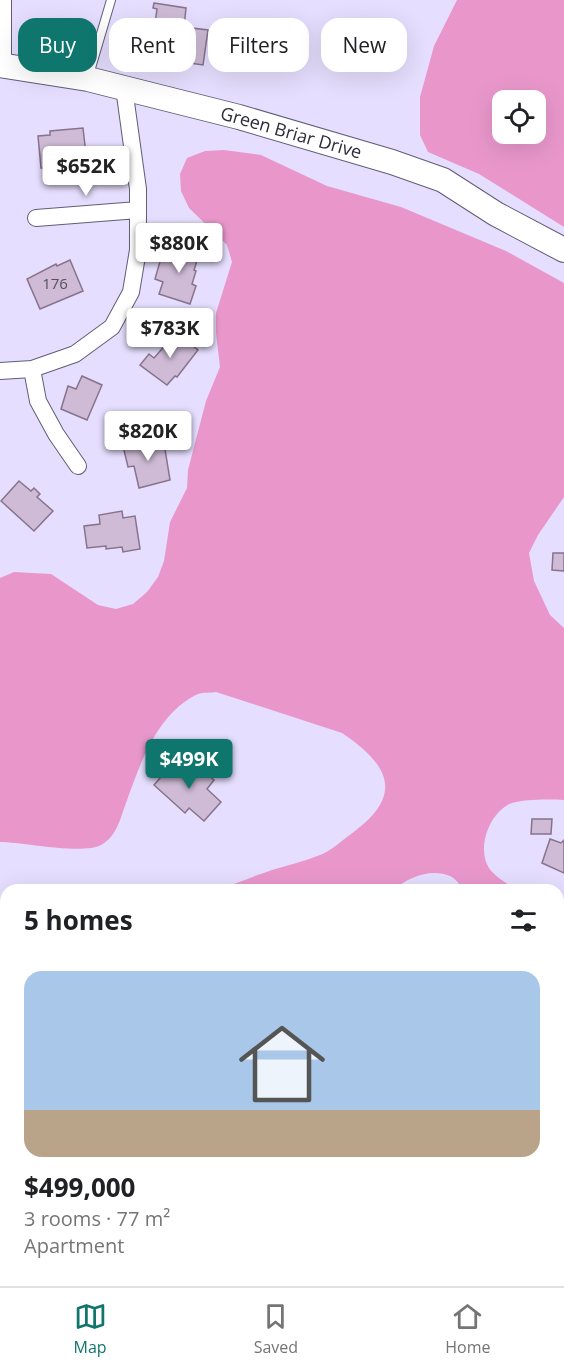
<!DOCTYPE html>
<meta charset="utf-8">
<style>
body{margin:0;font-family:"Open Sans",sans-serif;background:#f2f2f2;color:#202124;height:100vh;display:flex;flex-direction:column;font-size:22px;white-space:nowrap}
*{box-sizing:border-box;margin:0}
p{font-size:20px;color:#757577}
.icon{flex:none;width:33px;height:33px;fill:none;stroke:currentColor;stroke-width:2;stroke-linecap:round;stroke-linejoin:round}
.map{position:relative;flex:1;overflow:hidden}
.sheet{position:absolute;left:0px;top:884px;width:564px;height:404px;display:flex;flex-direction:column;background:#fff;border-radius:18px 18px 0 0;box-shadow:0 6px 24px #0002}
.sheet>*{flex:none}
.guide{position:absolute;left:18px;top:18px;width:528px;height:54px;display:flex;gap:12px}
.tools{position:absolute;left:492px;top:90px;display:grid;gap:12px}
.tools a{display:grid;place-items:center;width:54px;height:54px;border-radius:12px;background:#fff;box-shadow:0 6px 24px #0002;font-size:30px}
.price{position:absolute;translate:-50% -51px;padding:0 14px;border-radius:6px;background:#fff;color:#222;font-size:20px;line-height:39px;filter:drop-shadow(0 2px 3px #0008)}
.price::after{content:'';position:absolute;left:50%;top:36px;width:18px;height:14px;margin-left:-9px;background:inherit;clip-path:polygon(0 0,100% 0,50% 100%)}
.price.active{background:#0f766e;color:#fff}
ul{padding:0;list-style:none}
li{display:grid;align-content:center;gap:12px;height:318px;padding:0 24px}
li+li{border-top:2px solid #e0e0e0}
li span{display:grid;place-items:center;height:186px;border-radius:18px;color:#555}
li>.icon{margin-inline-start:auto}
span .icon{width:108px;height:108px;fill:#fffc;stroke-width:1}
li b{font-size:26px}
h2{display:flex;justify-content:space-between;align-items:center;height:72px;padding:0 24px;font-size:26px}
.tag{padding:0 21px;border-radius:18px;background:#fff;box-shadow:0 6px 24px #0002;font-size:21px;line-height:54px}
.tag.active{background:#0f766e;color:#fff}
.tabs{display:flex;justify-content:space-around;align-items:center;height:84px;border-top:2px solid #e0e0e0;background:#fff;font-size:16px;color:#757577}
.tabs a{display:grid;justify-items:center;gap:3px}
.tabs .active{color:#0f766e}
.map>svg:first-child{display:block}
</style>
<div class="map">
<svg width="564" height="1286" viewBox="0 0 564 1286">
<rect width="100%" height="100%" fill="#e5defe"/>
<path fill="#e997cb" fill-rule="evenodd" d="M457 0H564V227L479 174 428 152 420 135V97L434 46ZM536 100V134H502V100Z
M224 150 261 155 327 186 401 207 506 251 564 283V497L538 535 529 553 534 581 550 615 564 628V800C552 799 523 799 512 803 490 811 476 848 489 868 494 876 507 883 514 889H464C460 885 455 878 450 876 432 868 408 877 395 889H220C237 883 254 876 272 870 288 865 305 861 320 855 331 851 341 841 351 834 404 796 391 766 342 733L216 692C211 693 203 692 198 694 157 713 140 764 126 803 120 819 117 836 101 845 82 855 23 842 0 842V578L14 572 51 574 98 605 116 609 133 604 147 592 158 577 164 561 170 522 187 488 188 470 206 401 220 367 216 333V313L232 262 227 245 189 208 181 191 180 174 187 158 205 151Z
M558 1043 564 1046V1286H549L548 1281H558Z
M6 1058V1164L0 1157V1061Z
M0 1205 6 1210V1281H67L66 1286H0Z"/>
<path fill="#cfbbd6" stroke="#86738c" stroke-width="1.5" d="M154 3 186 8 184 27 208 30 203 65 176 61 178 48 152 45 157 9 153 8Z
M83 128 87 163 65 165V168H41L38 136 50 135V131Z
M175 244 200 251 194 270 196 271 192 284 196 286 190 304 159 294 163 282 155 279 161 258 170 261Z
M70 260 83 291 40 309 27 279 56 264 57 266Z
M176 333 198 350 177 377 175 376 167 385 140 365 149 354 154 358Z
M82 376 102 385 87 420 61 409 68 386 76 389Z
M163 437 170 480 139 488 134 466 128 467 123 446Z
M19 481 31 491 34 488 40 494 37 497 53 511 34 531 1 501Z
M122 511 123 518 135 516 140 549 123 552 122 547 106 549V546L87 548 84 526 100 524 99 515Z
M553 553H564V571L552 570Z
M175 761 188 773 196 764 214 780 207 789 221 802 204 821 189 808 185 813 154 785Z
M532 819H552L551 834H531Z
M550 839 561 843 564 840V873L542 863Z
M0 1000 6 1018V1033L0 1035Z"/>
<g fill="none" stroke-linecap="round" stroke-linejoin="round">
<g stroke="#625c77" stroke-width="10">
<path id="lane" d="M88 78 111 0
M558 1025 564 1029
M173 1286 176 1281"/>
</g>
<g stroke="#625c77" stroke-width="18">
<path id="street" d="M3 65V0
M36 218 138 210
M32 369 38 401 56 434 78 466
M0 371 32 369 75 354 112 327 131 292 138 250V189L124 88
M558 993 564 982
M0 1185 6 1190
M238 1281 252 1286
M529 1281V1286
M409 1286 415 1281"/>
</g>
<g stroke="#625c77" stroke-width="26">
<path id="secondary" d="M0 65 88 79 239 117 392 162 443 180 496 214 564 250"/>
</g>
<use href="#lane" stroke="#fff" stroke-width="8"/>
<use href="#street" stroke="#fff" stroke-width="16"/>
<use href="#secondary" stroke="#fff" stroke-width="24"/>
</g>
<g text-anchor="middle" stroke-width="4.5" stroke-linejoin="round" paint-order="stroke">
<g font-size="15" fill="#565060">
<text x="55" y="289">176</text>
</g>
<g font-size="18" fill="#2e2c38" stroke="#fff">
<text transform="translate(291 133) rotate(16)" y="6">Green Briar Drive</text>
</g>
</g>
</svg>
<div class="tools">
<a><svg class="icon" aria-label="locate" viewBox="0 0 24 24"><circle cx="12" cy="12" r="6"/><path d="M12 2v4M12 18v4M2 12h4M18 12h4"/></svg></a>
</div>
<b class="price" style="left:86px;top:197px">$652K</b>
<b class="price" style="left:179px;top:274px">$880K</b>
<b class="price" style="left:170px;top:359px">$783K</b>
<b class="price" style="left:148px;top:462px">$820K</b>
<b class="price active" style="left:189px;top:790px">$499K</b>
<div class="guide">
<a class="tag active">Buy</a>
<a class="tag">Rent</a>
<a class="tag">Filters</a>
<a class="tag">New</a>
</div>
<section class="sheet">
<h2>5 homes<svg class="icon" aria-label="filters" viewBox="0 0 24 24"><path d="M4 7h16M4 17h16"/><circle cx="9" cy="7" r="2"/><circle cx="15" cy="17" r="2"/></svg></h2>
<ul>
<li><span style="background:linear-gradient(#a9c7e8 75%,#b9a48a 0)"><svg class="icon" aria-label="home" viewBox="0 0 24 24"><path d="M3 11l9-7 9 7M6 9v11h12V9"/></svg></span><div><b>$499,000</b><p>3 rooms · 77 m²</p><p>Apartment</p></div></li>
</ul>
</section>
</div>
<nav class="tabs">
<a class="active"><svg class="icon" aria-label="map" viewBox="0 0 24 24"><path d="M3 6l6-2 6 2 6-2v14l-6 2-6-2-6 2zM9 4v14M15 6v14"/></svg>Map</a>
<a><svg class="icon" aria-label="saved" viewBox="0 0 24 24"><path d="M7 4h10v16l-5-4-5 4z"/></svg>Saved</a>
<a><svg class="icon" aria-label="home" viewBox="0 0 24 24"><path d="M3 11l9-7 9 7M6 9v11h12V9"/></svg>Home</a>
</nav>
